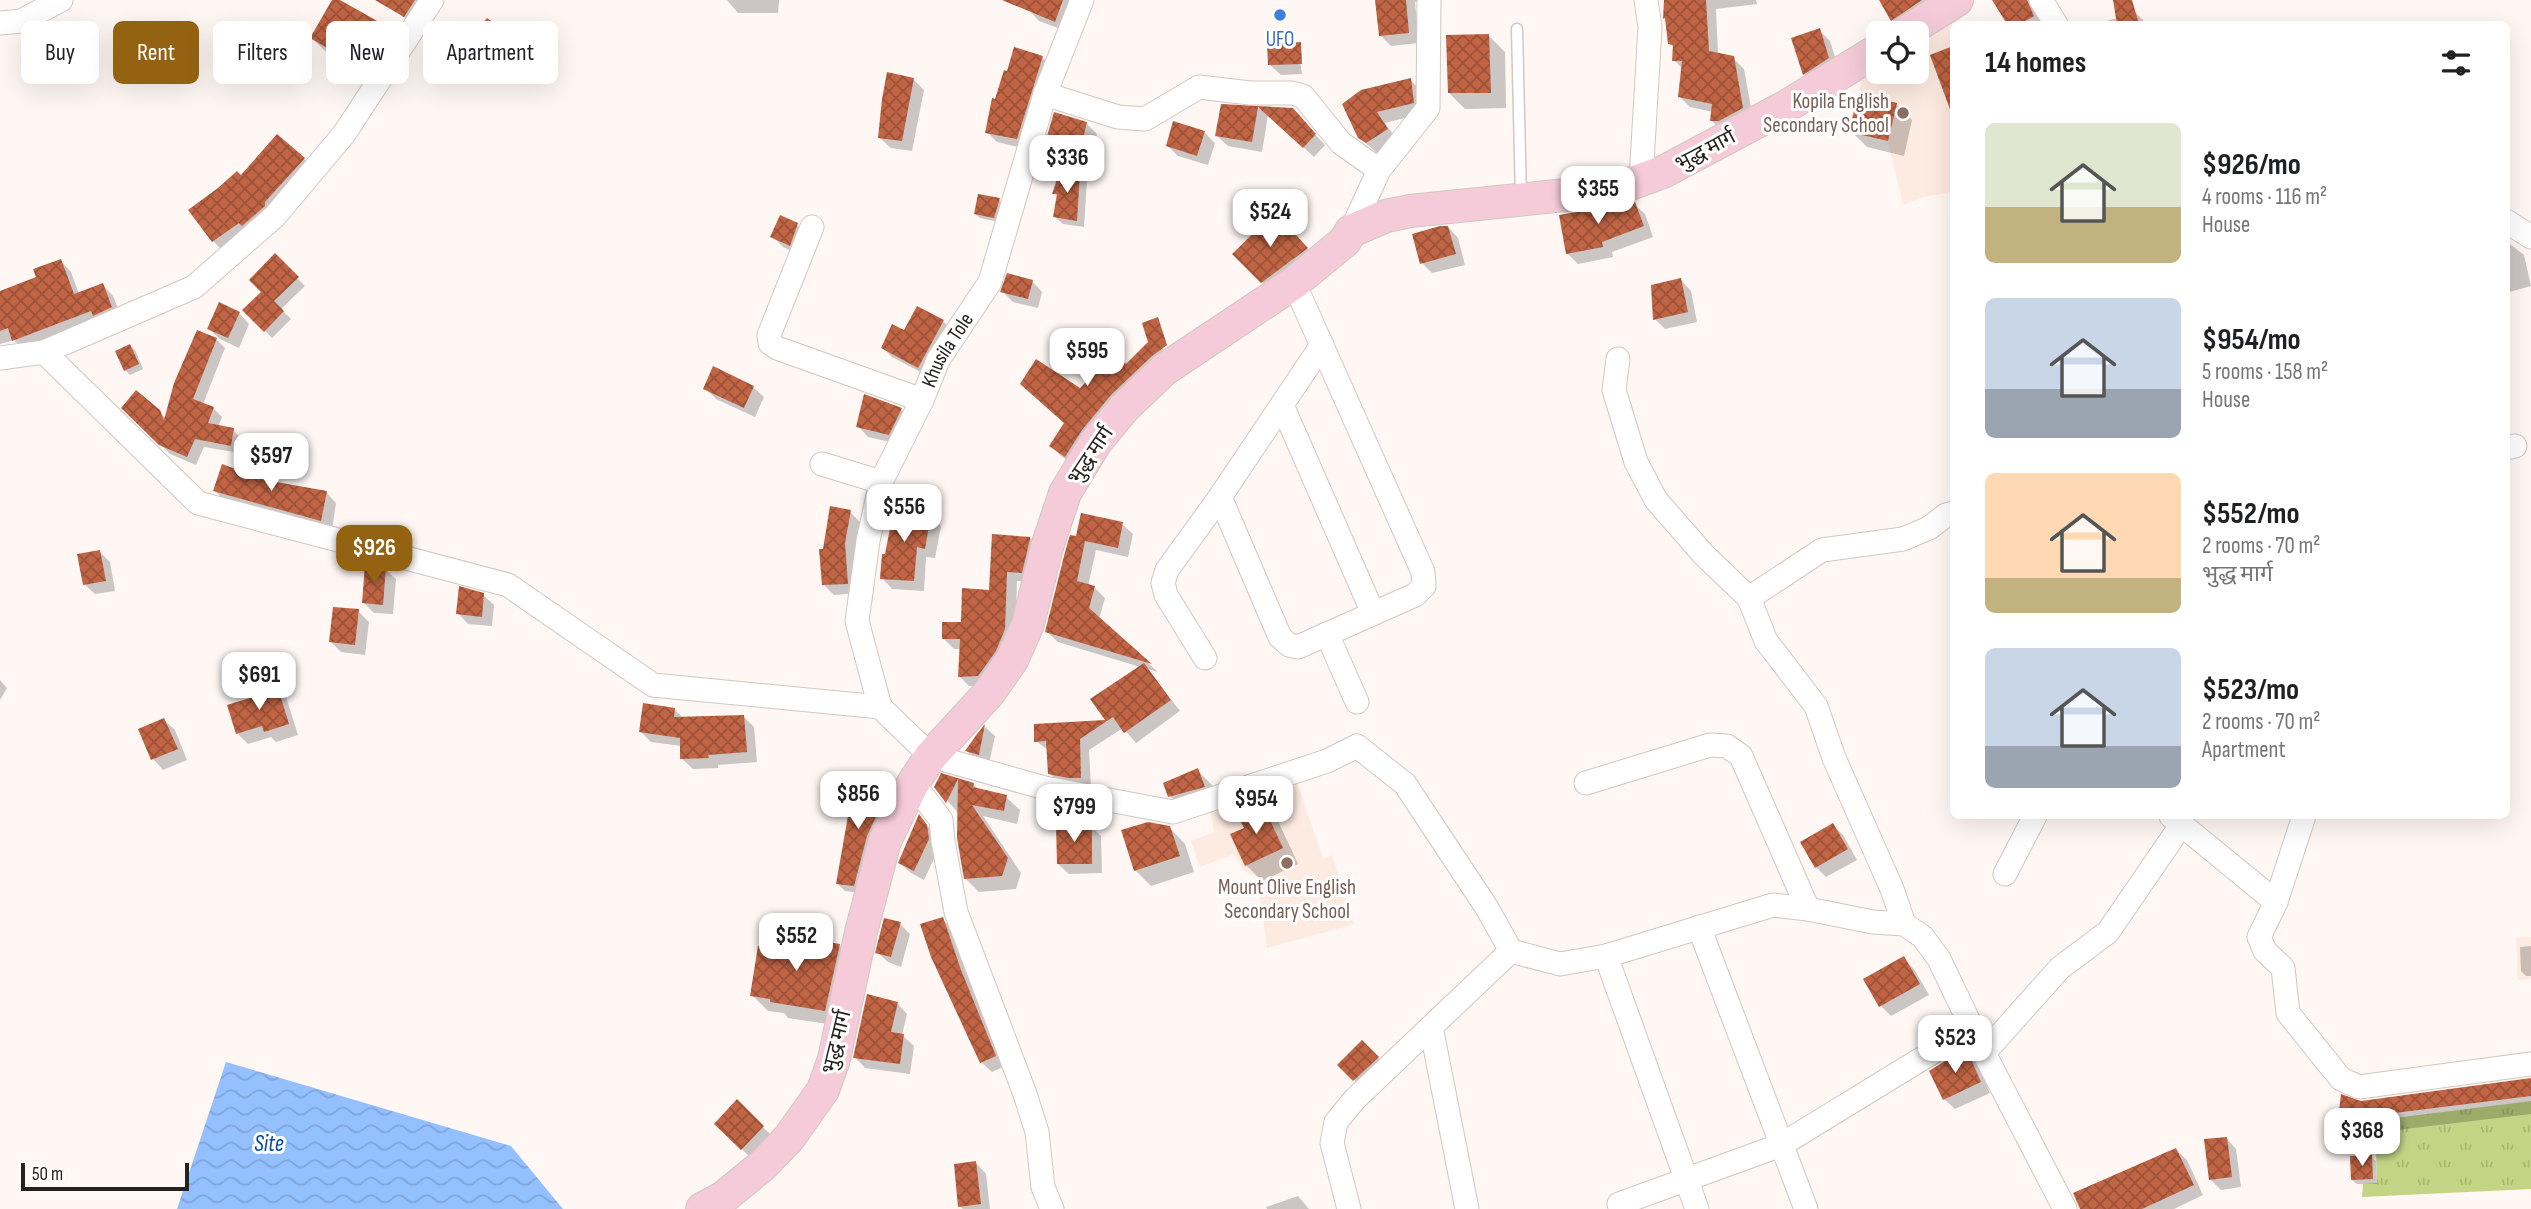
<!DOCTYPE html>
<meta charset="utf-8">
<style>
body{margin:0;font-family:"Sofia Sans Condensed","Noto Sans Devanagari",sans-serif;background:#f6f6f6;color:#202124;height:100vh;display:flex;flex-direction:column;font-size:26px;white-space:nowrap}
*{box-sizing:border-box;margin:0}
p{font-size:23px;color:#757577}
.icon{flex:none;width:38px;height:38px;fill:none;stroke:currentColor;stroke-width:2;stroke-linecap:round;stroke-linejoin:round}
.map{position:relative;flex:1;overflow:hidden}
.sheet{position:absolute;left:1950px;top:21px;width:560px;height:798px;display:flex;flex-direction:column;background:#fff;border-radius:10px;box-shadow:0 7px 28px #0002}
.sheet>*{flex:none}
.banner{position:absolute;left:21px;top:21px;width:665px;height:63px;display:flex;gap:14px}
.buttons{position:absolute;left:1866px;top:21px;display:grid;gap:14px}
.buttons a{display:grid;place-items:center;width:63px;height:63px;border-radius:10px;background:#fff;box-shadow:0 7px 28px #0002;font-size:35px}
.scale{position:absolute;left:21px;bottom:18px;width:168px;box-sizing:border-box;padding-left:7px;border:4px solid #25211f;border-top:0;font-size:19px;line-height:24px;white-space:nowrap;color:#25211f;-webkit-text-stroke:5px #fff;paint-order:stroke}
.price{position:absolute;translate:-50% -60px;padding:0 16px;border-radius:14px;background:#fff;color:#222;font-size:23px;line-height:46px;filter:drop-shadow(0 2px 4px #0008)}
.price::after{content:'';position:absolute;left:50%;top:42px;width:21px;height:16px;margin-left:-10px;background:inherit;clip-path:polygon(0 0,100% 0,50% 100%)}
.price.active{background:#936312;color:#fff}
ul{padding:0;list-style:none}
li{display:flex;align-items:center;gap:21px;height:175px;padding:0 35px}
li span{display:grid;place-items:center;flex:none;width:196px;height:140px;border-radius:10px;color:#555}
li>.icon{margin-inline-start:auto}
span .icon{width:84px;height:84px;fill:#fffc;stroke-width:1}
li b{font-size:30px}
h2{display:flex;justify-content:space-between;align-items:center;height:84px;padding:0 35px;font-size:30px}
.pill{padding:0 24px;border-radius:10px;background:#fff;box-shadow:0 7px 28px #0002;font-size:24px;line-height:63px}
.pill.active{background:#936312;color:#fff}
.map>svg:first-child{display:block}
</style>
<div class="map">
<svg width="2531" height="1209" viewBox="0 0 2531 1209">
<defs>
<pattern id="park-tufts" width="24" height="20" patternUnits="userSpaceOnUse" patternTransform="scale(1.75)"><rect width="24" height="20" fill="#c3d585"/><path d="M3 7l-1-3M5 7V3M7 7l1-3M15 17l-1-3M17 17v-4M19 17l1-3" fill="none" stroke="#a7b772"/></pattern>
<pattern id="water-waves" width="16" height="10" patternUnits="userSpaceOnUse" patternTransform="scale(1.75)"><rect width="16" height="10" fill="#94c0ff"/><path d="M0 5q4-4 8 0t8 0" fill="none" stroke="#7fa5da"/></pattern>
<pattern id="building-cross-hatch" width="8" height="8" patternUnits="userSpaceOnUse" patternTransform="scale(1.75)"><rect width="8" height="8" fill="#c06444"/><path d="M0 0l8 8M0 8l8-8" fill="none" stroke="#9c5238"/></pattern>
</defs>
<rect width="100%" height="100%" fill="#fef7f4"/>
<path fill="#fdeae0" d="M1957 13 1962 24H1953V192L1923 197 1903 205 1888 141 1849 132 1858 94 1865 71 1914 81 1909 72H1916V39Z
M1297 782 1323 859 1332 855 1354 924 1267 948 1257 877 1244 871 1234 854 1200 867 1191 841 1214 832 1210 811Z
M2516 937H2531V979L2518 980Z"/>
<path fill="url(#park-tufts)" d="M2531 1101V1189L2362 1197 2363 1184 2377 1183 2376 1152 2349 1150 2347 1124Z"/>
<path fill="url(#water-waves)" d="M226 1062 511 1146 563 1209H177Z"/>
<path fill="#0003" d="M334 0 394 33 409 49 384 87 328 54 312 38Z
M399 0H428L412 24 393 9Z
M727 0H779L778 13H738Z
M1032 0H1076L1066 31 1039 21 1029 10Z
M1377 0H1421L1415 2 1419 43 1391 46 1381 36Z
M1666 0H1756L1757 4 1716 9 1718 55 1733 58 1744 69 1753 119 1722 131 1712 121 1713 112 1690 107 1680 97 1683 69 1674 60 1675 49 1669 43 1665 18Z
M1881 0H1945L1903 30 1892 20Z
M1994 0H2035L2037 13 2043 24H2009Z
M2136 13 2147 24H2095Z
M1819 30 1830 41 1839 69 1815 84 1804 74Z
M1489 36 1505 52 1506 108 1465 109 1449 93Z
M516 41 526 51 515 68 502 60 486 82 458 58Z
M1299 55 1302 74 1281 75 1270 65Z
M1042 57 1052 68 1027 149 997 142 987 132 996 101 1008 73Z
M913 79 924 90 912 151 891 148 880 138Z
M1410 80 1421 90 1424 113 1385 123 1397 140 1377 153 1359 137 1344 104Z
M1896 104 1912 120 1904 156 1867 147 1851 131Z
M1222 106 1292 110 1325 145 1314 157 1268 115 1262 152 1228 146 1217 136Z
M1086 123 1097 134 1086 176 1081 175 1087 181 1084 227 1063 224 1055 217 1058 197 1054 193 1062 170 1053 167 1043 157Z
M1204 132 1215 143 1208 165 1178 156 1168 146Z
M304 159 314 169 223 251 213 241 241 177Z
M999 200 1004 205 999 222 980 218 975 214Z
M1634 204 1645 214 1653 237 1612 252 1613 257 1578 264 1567 253Z
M797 225 808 235 800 255 783 247 772 236Z
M1286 225 1317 259 1272 292 1235 254Z
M1448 227 1458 238 1465 265 1432 273 1422 263Z
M2506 241 2524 255 2531 286 2506 293Z
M275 256 305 286 281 309 291 319 272 338 245 310 263 292Z
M61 261 71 272 79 294 103 285 113 296 122 318 24 350 14 340 0 344V292L38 278Z
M1681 280 1691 291 1697 322 1665 329 1655 319Z
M1032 281 1042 292 1038 308 1013 302 1002 291Z
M239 313 249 324 239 348 220 339 209 329Z
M943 321 952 330 928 376 892 357 883 348Z
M216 339 225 348 203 404 213 408 222 417 218 427 233 430 242 439 240 453 204 447 196 465 170 454 124 408 158 411 166 419Z
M1153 339 1173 358 1076 466 1061 456 1051 446 1066 424 1081 390 1126 367Z
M130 346 135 350 143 369 130 375 125 370Z
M753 387 764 397 755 417 716 399 705 388Z
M865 396 901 409 912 420 899 444 868 437 858 426Z
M264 482 326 492 336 503 332 530 225 501 215 491Z
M850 512 860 522 855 554 858 593 834 595 823 584 824 550Z
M930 516 941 526 935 558 926 557 924 591 892 589 882 578Z
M1122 524 1133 534 1128 557 1096 550 1088 586 1094 587 1105 598 1099 619 1158 672 1148 669 1180 711 1136 743 1123 728 1089 750 1091 787 1060 784 1049 773V751L1036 741 1035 725 1108 722 1093 700 1140 667 1058 642 1047 632 1077 538Z
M1030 538 1040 548 1031 582 1017 581 1015 640 988 686H969L959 676 961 649H954L943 638 962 624 990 591Z
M100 552 110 562 115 591 95 594 84 584Z
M385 569 396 579 393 614 374 613 363 602Z
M483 595 494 605 492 626 468 624 458 613Z
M358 611 369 622 365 655 341 652 331 642Z
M0 680 7 688 0 700Z
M276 687 286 697 298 735 276 742 271 737 248 744 237 733 255 698Z
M674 709 684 719 744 717 754 727 757 762 718 765V768L693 769 682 759V746L651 742 641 732Z
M164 720 175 730 187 760 163 770 153 759 141 730Z
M985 727 995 736 989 764 977 761 967 751Z
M1198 771 1219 792 1225 808 1191 817 1170 796Z
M942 776 973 784 979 790 1006 797 1020 810 1017 824 983 816 1021 873 1016 889 979 892 966 879 959 814 936 787Z
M886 795 894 802 861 893 845 891 837 883Z
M1262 805 1278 821 1298 864 1262 881 1246 865V829Z
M920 817 937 837 938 850 924 880 911 873 900 863Z
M1833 825 1843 835 1857 860 1826 877 1816 867Z
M1091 826 1101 836 1102 873 1069 874 1058 864Z
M1169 827 1185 844 1194 872 1151 886 1135 870Z
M942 919 953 929 1005 1066 992 1072 981 1062Z
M900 924 910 934 901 967 888 962 877 952Z
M839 945 855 961 841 1026 788 1018 784 1013 768 1011 752 995 789 953Z
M2531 946V976H2526L2521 971 2520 947Z
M1903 958 1914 969 1929 995 1891 1016 1881 1006Z
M897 1003 907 1014 902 1035 914 1046 910 1074 865 1068 855 1057Z
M1362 1042 1388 1068 1365 1090 1339 1065Z
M1965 1051 1976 1061 1990 1093 1955 1109 1944 1099Z
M2531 1080V1114L2355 1135 2340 1120 2361 1103Z
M737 1102 773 1137 752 1159 716 1124Z
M2226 1138 2236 1149 2241 1187 2221 1190 2211 1180Z
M2176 1150 2187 1160 2203 1195 2174 1209H2082Z
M2371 1157 2376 1161 2377 1184H2357L2352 1180Z
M976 1163 986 1174 990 1209H963L960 1206Z
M1298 1196 1309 1209H1267L1266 1207Z"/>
<path fill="url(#building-cross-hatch)" d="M332 0H340L395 31 368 72 310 38Z
M375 0H415L404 17Z
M1002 0H1063L1055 22Z
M1375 0H1406L1409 33 1379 36Z
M1664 0H1706L1709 51 1734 56 1743 108 1719 121H1710L1712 104 1678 97 1682 61H1672L1673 45 1668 44 1665 18 1663 19Z
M1879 0H1922L1891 21Z
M1992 0H2027L2034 16 2020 24H2007Z
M2113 0H2132L2139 24H2117Z
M487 18 517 40 503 59 491 51 474 73 456 58Z
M1820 28 1829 58 1803 75 1791 38Z
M1489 34 1491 93H1448L1446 35Z
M1301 42 1302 64 1268 65 1267 44Z
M1953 46V111L1951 112 1930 55Z
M1014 47 1043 56 1017 139 985 133 992 98 995 99 1004 70 1007 71Z
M887 72 914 78 902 141 878 138 882 99Z
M1411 78 1414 103 1377 112 1388 129 1366 143 1358 138 1342 104 1361 90Z
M1858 94 1897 103 1888 141 1849 132Z
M1221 104 1293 108 1316 134 1303 148 1258 107 1252 142 1215 136Z
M1054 112 1087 122 1076 167 1041 157Z
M1173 121 1205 131 1197 156 1166 146Z
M277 134 305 158 265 202V206L242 226 239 223 212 242 188 210 218 188 237 171 241 175Z
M1060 171H1080L1077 221 1053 217 1057 194H1052Z
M978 194 1000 198 994 218 974 214Z
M1635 202 1644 226 1602 242 1603 247 1566 254 1559 215Z
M1275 212 1308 248 1261 283 1232 254Z
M780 215 798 223 790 246 770 237Z
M1440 226H1448L1456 254 1420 264 1412 234Z
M275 253 299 277 274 301 284 311 264 332 242 310 261 292 249 280Z
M61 259 74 294 103 283 112 307 93 316 91 311 12 341 8 328 0 331V291L36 277 33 269Z
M1007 273 1033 280 1028 299 1000 292Z
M1681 278 1688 312 1653 320 1651 285Z
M219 302 240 312 228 338 207 329Z
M917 306 944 320 918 368 881 348 892 324 904 330Z
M1158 317 1167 345 1152 356 1111 395 1082 430 1065 457 1049 446 1064 423 1020 384 1036 359 1080 388 1115 353 1126 364 1148 342 1142 323Z
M197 330 217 338 193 399 214 407 208 423 234 428 231 446 195 439 187 457 159 445 121 408 136 390 160 410 164 420 174 383Z
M130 344 139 364 124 371 115 351Z
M713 366 754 386 744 408 703 389Z
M864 394 902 408 889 435 856 427Z
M222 464 265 480 327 491 321 521 213 491Z
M830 506 851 510 845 543 848 584 822 585 819 549H823Z
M894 508 931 514 925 549 917 547 914 581 880 579 882 554H885Z
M1081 513 1123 522 1118 548 1085 541 1077 581 1095 586 1089 608 1152 664 1045 632 1065 552 1070 535 1076 536Z
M992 534 1030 537V539L1022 573 1007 572 1005 629 996 651 978 676 958 677 960 639H942V622H961L962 588 989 590Z
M100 550 106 581 83 585 77 554Z
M365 565 386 567 383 605 362 603Z
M459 586 484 593 482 617 456 614Z
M333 607 359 609 355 645 329 642Z
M1144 663 1171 700 1124 733 1113 717 1080 739 1081 778H1068L1048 774 1046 741 1034 742V724L1105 720 1090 699Z
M277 685 289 724 264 732 262 726 236 734 227 705 253 697 252 693Z
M643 703 675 708 674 717 744 715 747 752 708 755 709 758 680 759V738L639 732Z
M164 718 178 749 151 760 138 729Z
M985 724 979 755 965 751 977 734Z
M1198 768 1205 787 1168 797 1163 783Z
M941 773 974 783 973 787 1007 795 1004 811 972 805 1008 858 1002 876 964 879 957 838 958 779 946 803 934 787Z
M851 786 887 793 867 836 854 886 836 884 848 816 845 815Z
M1262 803 1283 848 1245 866 1230 834 1244 828 1237 814Z
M919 814 927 825 929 839 914 871 898 863Z
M1148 822 1170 826 1180 856 1134 871 1121 830Z
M1833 823 1848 849 1815 868 1800 842Z
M1092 824V864H1057L1056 825Z
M943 917 961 970 996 1056 980 1063 931 957 920 924Z
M884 918 901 922 891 957 875 953Z
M790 936 840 944 825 1011 770 1002V999L750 996 758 946 788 951Z
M1904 956 1920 984 1879 1007 1863 979Z
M867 994 898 1002 891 1032 904 1034 900 1064 853 1058Z
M1362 1040 1379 1057 1353 1081 1337 1065Z
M1966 1048 1981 1082 1943 1100 1929 1071Z
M2531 1078V1096L2338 1120 2341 1094 2361 1101Z
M737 1099 764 1126 741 1150 714 1124Z
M2227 1137 2232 1177 2209 1180 2204 1139Z
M2176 1148 2194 1185 2142 1209H2080L2073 1193Z
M2372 1155 2373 1179 2351 1180 2350 1156Z
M976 1161 981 1204 958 1207 954 1164Z"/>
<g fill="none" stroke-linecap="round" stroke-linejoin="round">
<g stroke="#d2c7c1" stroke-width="13">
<path id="lane" d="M1517 29 1521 198"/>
</g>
<g stroke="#d2c7c1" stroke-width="25">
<g id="street">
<path d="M2041 0 2056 24"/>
<path d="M0 23 21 21 61 0"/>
<path d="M1045 94 1118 117 1145 119 1199 87 1250 93H1292L1303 96 1341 143 1379 170"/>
<path d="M1641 180 1650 27 1646 0"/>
<path d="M2506 221 2531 237"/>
<path d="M812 227 769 335 770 343 777 348 922 400"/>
<path d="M1351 231 1379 170 1428 108 1429 0"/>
<path d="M44 352 194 287 275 216 344 134 432 0"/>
<path d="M0 358 44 352 198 503 508 585 653 685 880 707 931 756 1045 788 1173 812 1327 761 1357 746 1405 784 1487 908 1511 951 1355 1099 1336 1122 1332 1143 1349 1209"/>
<path d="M1618 359 1614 390 1636 462 1656 500 1704 555 1749 598 1766 641 1816 706 1834 758 1892 889 1904 924"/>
<path d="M1282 405 1373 613"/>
<path d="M2506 448 2515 446"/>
<path d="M822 464 881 482"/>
<path d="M1220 497 1280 637 1289 645 1298 647 1415 595 1424 586 1423 572 1294 283"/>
<path d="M1749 598 1822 550 1903 539 1929 528 1946 515 1953 513"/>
<path d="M1327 634 1357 702"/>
<path d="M1205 658 1166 595 1163 583 1167 570 1220 497 1322 345"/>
<path id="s1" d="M880 707 857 621 868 541 881 482 922 400 938 360 990 282 1045 94 1082 0"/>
<path d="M913 783 941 820 943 841 956 912 1025 1094 1037 1132 1043 1187 1052 1209"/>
<path d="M1586 783 1710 745 1727 746 1741 756 1808 909"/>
<path d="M2171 816 2276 902"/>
<path d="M2304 816 2276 902 2259 937 2265 951 2283 968 2288 1013 2341 1079 2359 1087 2531 1064"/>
<path d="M2005 874 2035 816"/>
<path d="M1699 927 1806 1209"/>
<path d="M1511 951 1560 964 1606 956 1773 905 1808 909 1873 922 1904 924 1923 937 1939 959 1984 1053 2065 1209"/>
<path d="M1606 956 1697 1209"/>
<path d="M1431 1027 1467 1209"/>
<path d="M1984 1053 2060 968 2108 932 2182 824"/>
<path d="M1619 1204 1781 1145 1972 1028"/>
</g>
</g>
<g stroke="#d2c7c1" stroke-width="34">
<path id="secondary" d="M1904 33 1957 0
M702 1209 724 1197 763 1165 789 1138 823 1090 834 1059 861 932 885 841 913 783 931 756 989 693 1012 660 1028 624 1047 547 1065 493 1096 442 1125 407 1165 369 1294 283 1345 241 1351 231 1386 216 1410 211 1585 193 1627 185 1663 172 1787 106 1878 50"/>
</g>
<use href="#lane" stroke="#fff" stroke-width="10"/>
<use href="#street" stroke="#fff" stroke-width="23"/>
<use href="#secondary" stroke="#f5cbd9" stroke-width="32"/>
</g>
<circle fill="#3f7fe0" stroke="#fff" stroke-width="2.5" cx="1280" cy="15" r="7"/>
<g fill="#8d6e63" stroke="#fff" stroke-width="2.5">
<circle cx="1903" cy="113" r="7"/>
<circle cx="1287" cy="863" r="7"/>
</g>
<g text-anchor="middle" stroke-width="6" stroke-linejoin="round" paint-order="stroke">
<g font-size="21" fill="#366cbe" stroke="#fff">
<text x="1280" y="46">UFO</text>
</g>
<g font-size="21" fill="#785e54" stroke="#fff" text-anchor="end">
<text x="1889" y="108">Kopila English<tspan x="1889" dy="24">Secondary School</tspan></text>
<text x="1287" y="894" text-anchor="middle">Mount Olive English<tspan x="1287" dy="24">Secondary School</tspan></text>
</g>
<g font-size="21" fill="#25211f" stroke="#fff">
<text transform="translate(1705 150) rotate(-28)" y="7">भुद्ध मार्ग</text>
<text dy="7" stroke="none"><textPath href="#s1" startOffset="378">Khusila Tole</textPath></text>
<text transform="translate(1090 455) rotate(-56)" y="7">भुद्ध मार्ग</text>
<text transform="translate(836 1042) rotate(-76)" y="7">भुद्ध मार्ग</text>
</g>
<g font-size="23" font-style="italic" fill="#004ba3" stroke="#fff">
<text x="269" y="1151">Site</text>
</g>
</g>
</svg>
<div class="buttons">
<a><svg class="icon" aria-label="locate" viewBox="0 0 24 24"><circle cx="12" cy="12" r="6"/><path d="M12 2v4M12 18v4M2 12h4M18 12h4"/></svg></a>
</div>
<div class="scale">50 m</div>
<b class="price" style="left:1067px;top:195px">$336</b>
<b class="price" style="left:1598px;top:226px">$355</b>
<b class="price" style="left:1270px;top:249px">$524</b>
<b class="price" style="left:1087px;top:388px">$595</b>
<b class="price" style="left:271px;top:493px">$597</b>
<b class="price" style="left:904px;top:544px">$556</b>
<b class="price active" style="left:374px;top:585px">$926</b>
<b class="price" style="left:259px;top:712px">$691</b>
<b class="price" style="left:858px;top:831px">$856</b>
<b class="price" style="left:1256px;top:836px">$954</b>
<b class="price" style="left:1074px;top:844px">$799</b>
<b class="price" style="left:796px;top:973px">$552</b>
<b class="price" style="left:1955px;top:1075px">$523</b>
<b class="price" style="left:2362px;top:1168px">$368</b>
<div class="banner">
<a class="pill">Buy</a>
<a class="pill active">Rent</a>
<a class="pill">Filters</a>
<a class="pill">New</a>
<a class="pill">Apartment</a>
</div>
<section class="sheet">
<h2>14 homes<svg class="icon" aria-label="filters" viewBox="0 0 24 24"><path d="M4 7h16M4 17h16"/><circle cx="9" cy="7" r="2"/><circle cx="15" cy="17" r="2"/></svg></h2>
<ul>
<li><span style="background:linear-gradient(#dfe7d0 60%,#c2b280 0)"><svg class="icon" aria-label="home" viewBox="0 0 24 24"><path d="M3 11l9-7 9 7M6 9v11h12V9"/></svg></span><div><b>$926/mo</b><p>4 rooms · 116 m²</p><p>House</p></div></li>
<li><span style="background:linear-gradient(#c9d6e8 65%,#9aa5b1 0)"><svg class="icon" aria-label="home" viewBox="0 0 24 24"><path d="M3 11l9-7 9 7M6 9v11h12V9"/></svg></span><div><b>$954/mo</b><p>5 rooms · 158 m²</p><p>House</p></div></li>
<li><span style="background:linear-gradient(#ffd9b3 75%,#c2b280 0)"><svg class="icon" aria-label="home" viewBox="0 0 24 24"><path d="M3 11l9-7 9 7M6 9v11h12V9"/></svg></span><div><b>$552/mo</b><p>2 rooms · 70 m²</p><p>भुद्ध मार्ग</p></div></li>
<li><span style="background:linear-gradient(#c9d6e8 70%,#9aa5b1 0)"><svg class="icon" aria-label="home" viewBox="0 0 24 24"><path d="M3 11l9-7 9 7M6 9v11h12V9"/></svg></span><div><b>$523/mo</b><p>2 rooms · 70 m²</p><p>Apartment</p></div></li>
</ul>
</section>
</div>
